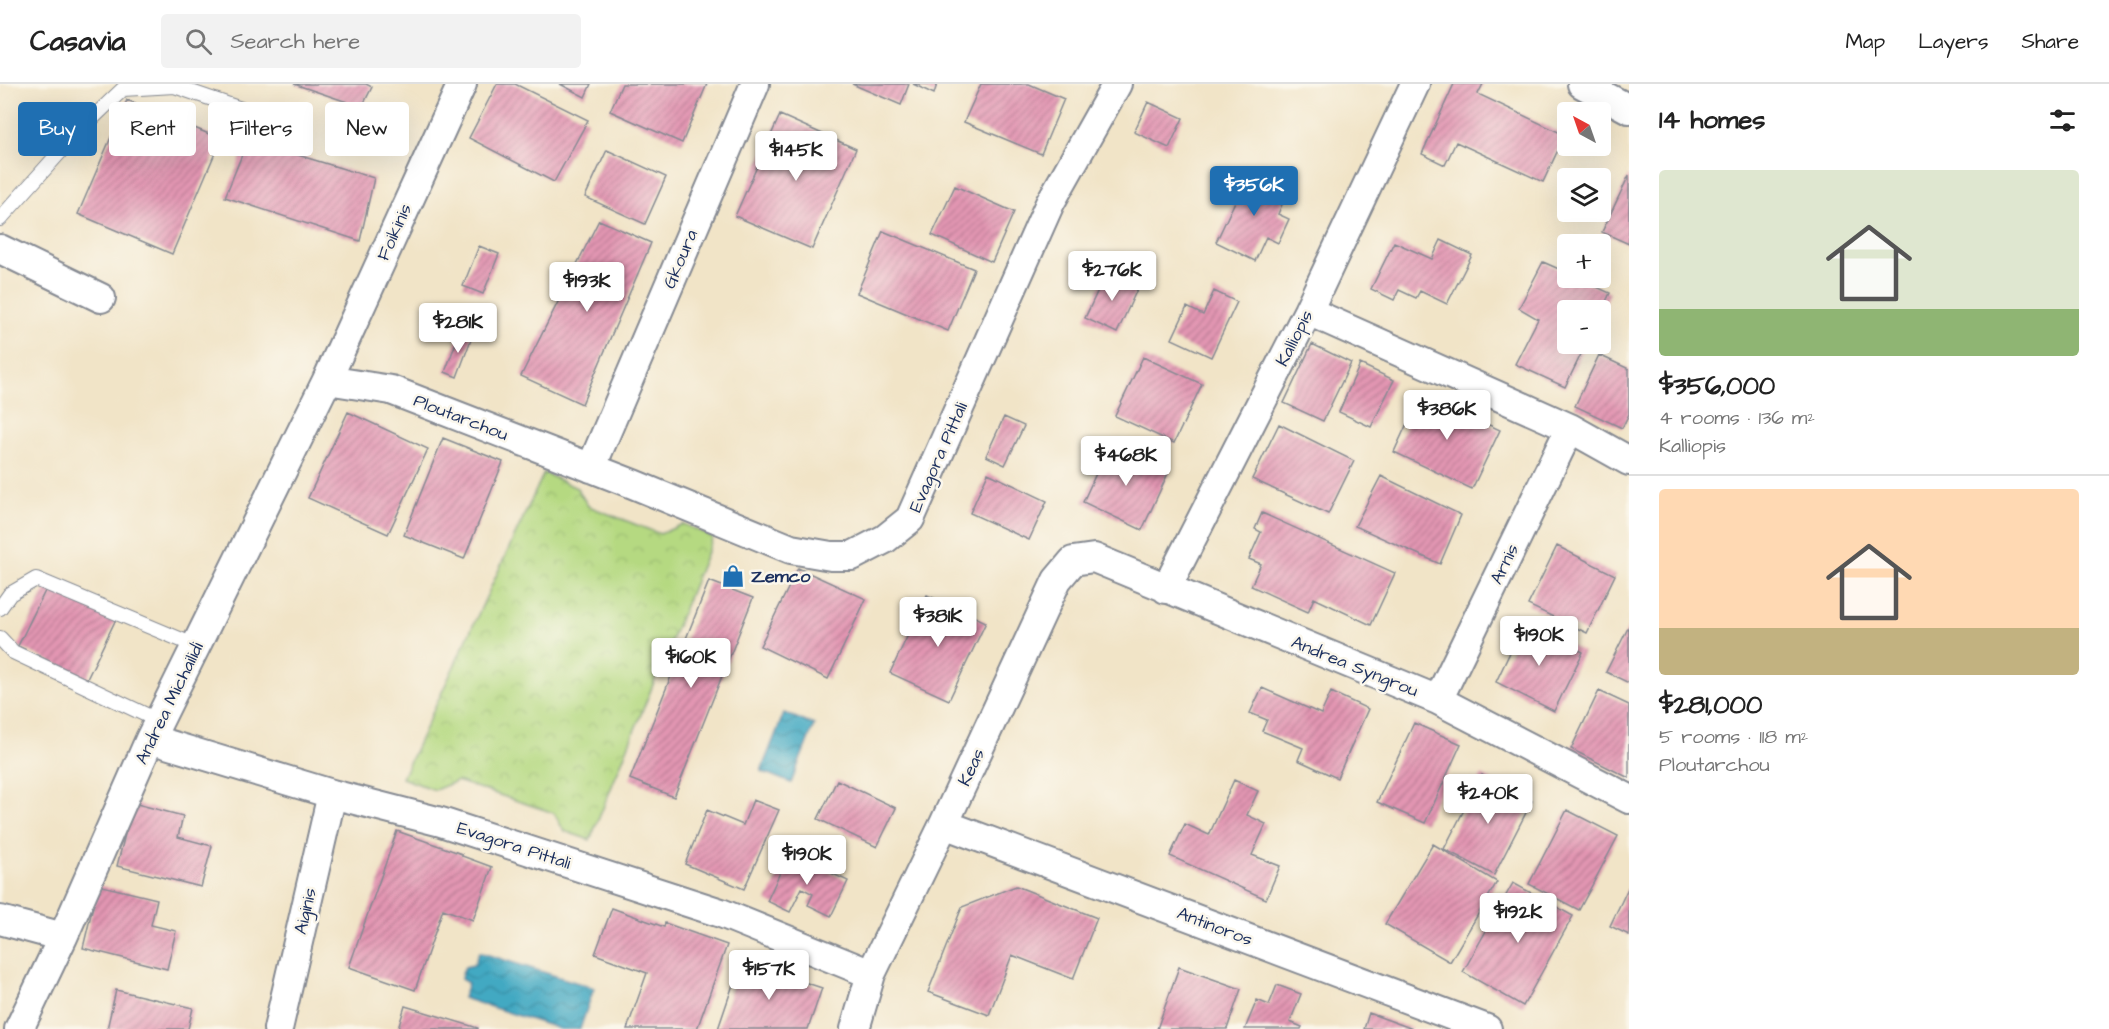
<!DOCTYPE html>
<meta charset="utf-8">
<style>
body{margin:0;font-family:"Architects Daughter",sans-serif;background:#f2f2f2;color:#222;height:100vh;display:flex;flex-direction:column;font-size:22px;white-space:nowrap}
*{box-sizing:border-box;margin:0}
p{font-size:20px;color:#767676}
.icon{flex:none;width:33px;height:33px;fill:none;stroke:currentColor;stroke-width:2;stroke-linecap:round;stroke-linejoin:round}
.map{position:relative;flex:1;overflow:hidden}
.sheet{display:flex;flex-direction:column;background:#fff;width:480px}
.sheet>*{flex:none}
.top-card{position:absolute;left:18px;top:18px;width:570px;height:54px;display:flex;gap:12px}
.needle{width:39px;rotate:320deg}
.tools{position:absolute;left:1557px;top:18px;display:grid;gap:12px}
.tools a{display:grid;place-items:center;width:54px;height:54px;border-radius:6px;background:#fff;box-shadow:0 6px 24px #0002;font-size:30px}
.price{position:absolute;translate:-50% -51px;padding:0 14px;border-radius:6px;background:#fff;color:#222;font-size:20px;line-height:39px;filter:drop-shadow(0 2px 3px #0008)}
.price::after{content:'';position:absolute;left:50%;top:36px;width:18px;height:14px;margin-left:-9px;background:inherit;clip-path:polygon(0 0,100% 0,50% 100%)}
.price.active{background:#1f6fb2;color:#fff}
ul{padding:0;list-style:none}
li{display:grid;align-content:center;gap:12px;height:318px;padding:0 30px}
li+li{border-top:2px solid #e0e0e0}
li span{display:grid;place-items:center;height:186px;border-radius:6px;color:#555}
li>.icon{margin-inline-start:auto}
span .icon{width:108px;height:108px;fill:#fffc;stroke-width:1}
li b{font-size:26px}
h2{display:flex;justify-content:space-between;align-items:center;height:72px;padding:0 30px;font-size:26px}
.chip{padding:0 21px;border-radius:6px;background:#fff;box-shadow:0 6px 24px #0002;font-size:21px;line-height:54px}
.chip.active{background:#1f6fb2;color:#fff}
header{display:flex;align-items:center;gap:36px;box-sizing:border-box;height:84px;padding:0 30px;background:#fff;border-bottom:2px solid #e0e0e0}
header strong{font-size:28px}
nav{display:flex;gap:33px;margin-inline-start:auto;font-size:21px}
.search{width:420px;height:54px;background:#f2f2f2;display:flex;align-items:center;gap:15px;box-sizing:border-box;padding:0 21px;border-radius:6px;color:#767676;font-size:22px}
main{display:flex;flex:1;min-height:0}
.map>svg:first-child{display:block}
</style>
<header>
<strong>Casavia</strong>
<div class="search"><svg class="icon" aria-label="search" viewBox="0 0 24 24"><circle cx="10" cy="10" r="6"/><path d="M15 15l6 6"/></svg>Search here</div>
<nav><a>Map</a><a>Layers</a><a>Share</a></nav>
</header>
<main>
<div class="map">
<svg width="1629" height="945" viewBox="0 0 1629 945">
<defs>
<pattern id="park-crowns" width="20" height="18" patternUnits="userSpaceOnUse" patternTransform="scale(1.5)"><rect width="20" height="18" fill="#b5d981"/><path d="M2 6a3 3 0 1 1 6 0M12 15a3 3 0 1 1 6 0" fill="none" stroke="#9bbb72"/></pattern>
<pattern id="water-waves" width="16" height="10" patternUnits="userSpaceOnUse" patternTransform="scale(1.5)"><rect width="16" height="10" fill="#42a9c2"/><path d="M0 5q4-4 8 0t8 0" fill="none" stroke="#368aa1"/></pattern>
<pattern id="building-hatch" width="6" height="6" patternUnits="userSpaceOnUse" patternTransform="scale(1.5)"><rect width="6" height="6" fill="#e396b2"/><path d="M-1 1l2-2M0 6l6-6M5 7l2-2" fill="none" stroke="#b77b94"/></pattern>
</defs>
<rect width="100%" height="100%" fill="#fbf7ec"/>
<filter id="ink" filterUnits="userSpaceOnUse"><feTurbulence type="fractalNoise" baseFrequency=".0167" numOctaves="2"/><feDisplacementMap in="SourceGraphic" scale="12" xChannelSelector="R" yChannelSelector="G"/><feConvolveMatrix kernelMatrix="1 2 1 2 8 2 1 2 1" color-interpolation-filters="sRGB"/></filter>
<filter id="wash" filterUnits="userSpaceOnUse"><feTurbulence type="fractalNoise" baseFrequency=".008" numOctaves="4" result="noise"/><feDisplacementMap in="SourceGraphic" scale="24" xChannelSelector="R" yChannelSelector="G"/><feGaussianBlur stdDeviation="1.35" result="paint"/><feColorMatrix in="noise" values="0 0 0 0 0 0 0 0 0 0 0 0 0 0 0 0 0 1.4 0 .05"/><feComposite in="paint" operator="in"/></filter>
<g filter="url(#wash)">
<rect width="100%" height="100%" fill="#f1e4c7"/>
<path fill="url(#park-crowns)" stroke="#688470" stroke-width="1.5" d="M544 389 577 404 588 422 660 450 683 440 713 453 590 756 564 747 554 729 457 697 435 706 402 694Z"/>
<path fill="url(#water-waves)" stroke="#2e6c90" stroke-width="1.5" d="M784 629 814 641 791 699 761 687Z
M479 868 594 904 580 945H560L463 914 468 899 461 895 462 889 465 883 474 881Z"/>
<g id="blocks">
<path fill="url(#building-hatch)" d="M294 0H366L372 3 362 23Z
M497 0H515L588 36 554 98 469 54Z
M560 0H591L585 13Z
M622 0H707L682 59 610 27Z
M852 0H909L901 21Z
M913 0H937L934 10Z
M981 0H1029L1064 15 1041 70 964 38Z
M1454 0H1483L1478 10 1565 51 1543 98 1456 58 1445 81 1422 70Z
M127 16 221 55 172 170 78 130Z
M1148 18 1183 34 1169 64 1134 48Z
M780 31 856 65 812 165 735 132Z
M248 56 374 94 360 157 225 113Z
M607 66 666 93 645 140 585 113Z
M1249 88 1288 106 1278 130 1289 135 1278 159 1266 153 1255 177 1216 158Z
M1629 91V160L1602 148Z
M955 102 1014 128 992 178 932 151Z
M599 136 651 159 582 320 521 292Z
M883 147 974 185 948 247 857 209Z
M1441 156 1472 171 1447 220 1420 207 1416 214 1399 206 1394 216 1371 205 1394 158 1432 175Z
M479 162 499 170 483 210 463 202Z
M1543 178 1568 189V194H1577L1610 209 1602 226H1568V260H1586L1565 303 1515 280 1538 235 1519 224Z
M1107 187 1139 201 1117 249 1085 234Z
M1214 207 1237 218 1211 273 1172 255 1187 223 1203 231Z
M460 248 472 253 457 293 445 288Z
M1312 260 1351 279 1323 337 1284 319Z
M1599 271 1629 285V330L1622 344 1575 322Z
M1143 273 1202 300 1174 359 1115 332Z
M1360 280 1394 296 1371 343 1339 328Z
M1421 309 1500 346 1472 405 1394 368Z
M348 328 428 365 388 450 308 414Z
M1004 333 1024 342 1005 381 986 372Z
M1279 340 1354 377 1328 430 1252 395Z
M443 354 503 378 464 475 404 451Z
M1110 359 1169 387 1142 446 1083 418Z
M988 389 1047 417 1029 456 970 429Z
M1381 392 1461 431 1440 480 1355 442Z
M1262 429 1395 489 1371 541 1314 514 1308 528 1251 502 1261 480 1249 475 1261 448 1255 445Z
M1557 462 1615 491 1587 549 1528 521Z
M798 484 866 515 828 595 760 562Z
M709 497 753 514 674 713 630 695Z
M48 501 116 535 87 595 18 562Z
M927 511 986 538 949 616 890 589Z
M1524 539 1583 568 1554 627 1496 598Z
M1629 542V599L1606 588Z
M1262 604 1321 630 1331 608 1368 625 1337 694 1298 676 1303 664 1262 647 1267 636 1250 629Z
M1599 607 1629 621V694L1571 665Z
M1414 639 1461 660 1425 739 1377 718Z
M1482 691 1532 717 1494 791 1444 765Z
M837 696 896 724 877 763 818 735Z
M1234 696 1258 707 1247 731 1266 740 1252 771 1280 782 1266 815 1170 772 1185 740 1209 751Z
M753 716 779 726 744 805 685 780 707 726 743 741Z
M133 719 183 732 178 753 212 762 201 803 117 782Z
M1567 726 1618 752 1579 826 1529 800Z
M397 747 462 770V772L492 783 473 836 443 825 415 906 349 883Z
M1433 760 1497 798 1450 878 1385 840Z
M789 769 848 797 831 832 808 821 813 810 802 804 790 828 767 817Z
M1513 799 1573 832 1523 922 1463 888Z
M98 801 157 815 151 841 176 847 167 885 83 864Z
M1016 802 1097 834 1073 895 1012 871 989 931 928 908 962 823Z
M1629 802V851L1610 842Z
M612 824 664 843 665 839 727 861 697 945H627L647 889 595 870Z
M741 877 822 904 808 945H718Z
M1179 883 1241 905 1227 945H1157Z
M1277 901 1301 910 1290 938 1302 943 1301 945H1245L1257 916 1269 921Z
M116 906 193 924 188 945H107Z
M405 922 478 944V945H398Z
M1369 929 1413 945H1364Z"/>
</g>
</g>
<g filter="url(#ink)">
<use href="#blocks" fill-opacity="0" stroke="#868a92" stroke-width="1.5"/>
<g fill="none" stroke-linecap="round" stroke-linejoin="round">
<g stroke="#868a92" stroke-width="16">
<path id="lane" d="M0 135 77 49 123 5 174 2 250 28
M0 524 10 510 36 495 196 562
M0 554 13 568 159 637"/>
</g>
<g stroke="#868a92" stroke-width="32">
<path id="street" d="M1582 0 1629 25
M0 165 101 214
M1308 227 1570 344 1629 377
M327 296 391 306 633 400 791 465 831 472H852L885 455 910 435 1050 119 1117 0
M591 384 755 0
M1166 505 1308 227 1415 0
M1438 616 1570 344
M150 655 332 710 441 738 721 829 871 890
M944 740 1487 945
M0 836 63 853
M19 945 63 853 150 655 327 296 462 0
M278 945 332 710
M855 945 871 890 944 740 1057 496 1073 477 1094 474 1438 616 1629 715"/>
</g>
<use href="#lane" stroke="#fff" stroke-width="14"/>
<use href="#street" stroke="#fff" stroke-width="28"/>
</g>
</g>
<defs>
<g id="shop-bare" transform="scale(1.8)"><path d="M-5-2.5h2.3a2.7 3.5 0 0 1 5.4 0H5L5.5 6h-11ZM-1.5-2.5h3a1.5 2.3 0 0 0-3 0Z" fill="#1f6fb2" stroke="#fbf7ec" stroke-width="2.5" paint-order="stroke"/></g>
</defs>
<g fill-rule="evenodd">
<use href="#shop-bare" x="733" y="492"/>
</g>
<g text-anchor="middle" stroke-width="5" stroke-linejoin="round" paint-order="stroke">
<g font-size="18" fill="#1b2f5e" stroke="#fbf7ec">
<text transform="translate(394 148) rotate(-66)" y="6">Foikinis</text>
<text transform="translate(680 175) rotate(-67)" y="6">Gkoura</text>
<text transform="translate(1294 254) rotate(-63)" y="6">Kalliopis</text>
<text transform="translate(461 333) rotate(21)" y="6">Ploutarchou</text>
<text transform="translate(938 373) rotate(-66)" y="6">Evagora Pittali</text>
<text transform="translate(1504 480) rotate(-64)" y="6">Arnis</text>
<text transform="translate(1355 582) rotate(22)" y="6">Andrea Syngrou</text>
<text transform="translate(169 619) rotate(-64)" y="6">Andrea Michailidi</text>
<text transform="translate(971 683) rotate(-65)" y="6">Keas</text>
<text transform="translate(514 761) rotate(18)" y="6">Evagora Pittali</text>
<text transform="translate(305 827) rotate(-77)" y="6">Aiginis</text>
<text transform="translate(1215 842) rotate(21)" y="6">Antinoros</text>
</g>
<g font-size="18" font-weight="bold" fill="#1b2f5e" stroke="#fbf7ec" text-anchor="start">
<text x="751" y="498">Zemco</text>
</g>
</g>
</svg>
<div class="tools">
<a><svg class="needle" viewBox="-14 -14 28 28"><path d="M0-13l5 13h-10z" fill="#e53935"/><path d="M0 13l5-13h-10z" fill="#767676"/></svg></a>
<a><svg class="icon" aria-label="layers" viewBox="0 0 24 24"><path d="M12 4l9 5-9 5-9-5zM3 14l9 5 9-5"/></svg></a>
<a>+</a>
<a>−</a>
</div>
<b class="price" style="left:796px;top:98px">$145K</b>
<b class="price active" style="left:1254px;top:133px">$356K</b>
<b class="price" style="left:1112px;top:218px">$276K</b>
<b class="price" style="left:587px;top:229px">$193K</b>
<b class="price" style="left:458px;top:270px">$281K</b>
<b class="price" style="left:1447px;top:357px">$386K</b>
<b class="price" style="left:1126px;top:403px">$468K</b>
<b class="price" style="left:938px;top:564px">$381K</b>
<b class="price" style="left:1539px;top:583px">$190K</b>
<b class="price" style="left:691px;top:605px">$160K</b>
<b class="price" style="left:1488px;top:741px">$240K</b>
<b class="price" style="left:807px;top:802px">$190K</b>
<b class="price" style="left:1518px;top:860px">$192K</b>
<b class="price" style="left:769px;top:917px">$157K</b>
<div class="top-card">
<a class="chip active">Buy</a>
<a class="chip">Rent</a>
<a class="chip">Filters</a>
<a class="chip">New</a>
</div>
</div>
<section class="sheet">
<h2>14 homes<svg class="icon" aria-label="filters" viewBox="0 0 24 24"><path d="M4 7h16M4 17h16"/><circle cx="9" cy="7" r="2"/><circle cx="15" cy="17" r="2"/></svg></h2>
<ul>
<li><span style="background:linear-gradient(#dfe7d0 75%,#8fb573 0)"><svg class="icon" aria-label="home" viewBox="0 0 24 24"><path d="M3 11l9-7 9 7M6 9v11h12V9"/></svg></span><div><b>$356,000</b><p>4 rooms · 136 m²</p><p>Kalliopis</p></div></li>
<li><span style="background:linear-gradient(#ffd9b3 75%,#c2b280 0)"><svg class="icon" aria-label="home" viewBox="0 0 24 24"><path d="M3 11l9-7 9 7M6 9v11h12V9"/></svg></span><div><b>$281,000</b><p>5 rooms · 118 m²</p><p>Ploutarchou</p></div></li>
</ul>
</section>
</main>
